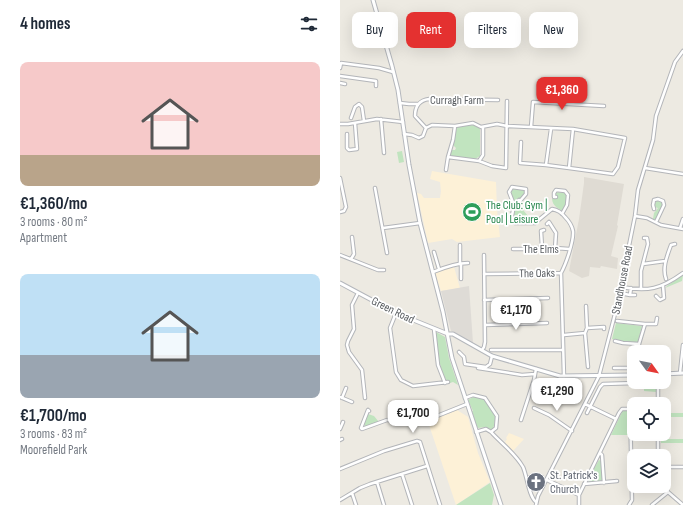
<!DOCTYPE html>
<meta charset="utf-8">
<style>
body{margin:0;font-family:"Sofia Sans Condensed",sans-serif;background:#f2f2f3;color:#1f2937;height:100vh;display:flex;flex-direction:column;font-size:15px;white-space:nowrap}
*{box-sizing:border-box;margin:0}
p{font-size:13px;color:#747a83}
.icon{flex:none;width:22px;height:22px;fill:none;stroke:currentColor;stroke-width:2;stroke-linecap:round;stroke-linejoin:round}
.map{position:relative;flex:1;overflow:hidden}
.panel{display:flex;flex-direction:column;background:#fff;width:340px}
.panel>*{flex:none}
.banner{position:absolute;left:12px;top:12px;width:271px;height:36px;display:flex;gap:8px}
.needle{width:26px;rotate:123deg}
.tools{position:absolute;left:287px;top:345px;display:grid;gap:8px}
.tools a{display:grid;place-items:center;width:44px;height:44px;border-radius:8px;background:#fff;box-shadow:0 4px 16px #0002;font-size:20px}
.price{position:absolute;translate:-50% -34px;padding:0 9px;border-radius:8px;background:#fff;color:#222;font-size:13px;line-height:26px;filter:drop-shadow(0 1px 2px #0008)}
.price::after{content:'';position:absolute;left:50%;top:24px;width:12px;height:9px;margin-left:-6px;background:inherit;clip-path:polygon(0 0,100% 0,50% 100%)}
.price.on{background:#e43130;color:#fff}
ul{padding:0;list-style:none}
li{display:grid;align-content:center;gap:8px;height:212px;padding:0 20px}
li span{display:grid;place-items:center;height:124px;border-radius:8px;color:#555}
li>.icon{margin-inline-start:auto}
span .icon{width:72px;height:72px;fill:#fffc;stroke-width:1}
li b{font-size:17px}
h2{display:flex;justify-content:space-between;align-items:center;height:48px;padding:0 20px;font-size:17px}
.chip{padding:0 14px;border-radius:8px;background:#fff;box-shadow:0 4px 16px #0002;font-size:14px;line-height:36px}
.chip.on{background:#e43130;color:#fff}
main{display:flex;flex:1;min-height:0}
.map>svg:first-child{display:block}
</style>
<main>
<section class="panel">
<h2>4 homes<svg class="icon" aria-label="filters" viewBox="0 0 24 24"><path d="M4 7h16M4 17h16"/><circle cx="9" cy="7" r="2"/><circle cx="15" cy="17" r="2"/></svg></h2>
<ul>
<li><span style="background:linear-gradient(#f6c9c9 75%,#b9a48a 0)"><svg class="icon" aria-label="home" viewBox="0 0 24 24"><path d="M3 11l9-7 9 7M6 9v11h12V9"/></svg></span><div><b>€1,360/mo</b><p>3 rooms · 80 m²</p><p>Apartment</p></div></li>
<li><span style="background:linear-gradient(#bfe0f5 65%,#9aa5b1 0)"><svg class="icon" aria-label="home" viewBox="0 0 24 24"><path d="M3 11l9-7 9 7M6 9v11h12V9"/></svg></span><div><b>€1,700/mo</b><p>3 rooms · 83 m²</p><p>Moorefield Park</p></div></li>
</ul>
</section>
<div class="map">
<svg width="343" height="505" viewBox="0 0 343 505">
<rect width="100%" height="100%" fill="#edeae2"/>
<path fill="#fdf1d7" d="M92 171 156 182 157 210 160 237 117 242 112 239 88 243 77 193 81 194 84 198H100L101 191 100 182 90 179Z
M114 267 120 288 101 291 95 273 97 270Z
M117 410 128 417 138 453 150 482 116 505 88 422Z
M169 433 184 439 173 451 165 442 167 439 166 438Z"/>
<path fill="#dedbd6" d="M129 286 133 343 111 331 101 291Z"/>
<path fill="#dfdbd3" d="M244 177 284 184 277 225 278 226 271 256 278 258 277 269 261 266 260 268 250 267 249 276 242 278 229 271 239 219 244 183Z"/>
<path fill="#c1e4bf" d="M133 125 138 127 140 129V156L135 159 111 156V150H115L116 148 113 145 117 127Z
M62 151 64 162 59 163 57 152Z
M173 189 185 190 186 193 181 199 178 198 177 200 179 204V205L193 222H176L173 220 175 207 171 192Z
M215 192 224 193 226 195V206L223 211C217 208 213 206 212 199H217Z
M317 200 321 201 323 204 316 219H313L314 213 318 208 314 207V205Z
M343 275 342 281 325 288 327 286Z
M175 301H191L192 322H179L178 321 176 322Z
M276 323 302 326 298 342H283L272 339Z
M96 332 105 337 109 358 118 385 113 382 110 383 109 381 106 380C98 364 97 350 96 332Z
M304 382H316L317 392 304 391Z
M133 397 144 399 156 416 153 430 145 427 138 428 136 425 132 411H133L128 400Z
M283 410 289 411V435H271Z
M324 413H343V417H324Z
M28 414 34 416 39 422 26 427 24 425Z
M321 439H343V443H321Z
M259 460 261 461 263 480 250 483 248 479Z
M150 483 154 495 152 505H116Z"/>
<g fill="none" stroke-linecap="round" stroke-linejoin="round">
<g stroke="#b3b5b9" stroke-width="4.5">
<path id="street" d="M0 68 1 63 39 68 53 72
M0 76 36 81V86
M0 83 5 84
M60 103 69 104H78
M11 118 15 107 19 104 22 107 24 121
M41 119 44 153
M0 124H8L37 119 63 122
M115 126 113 140 108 157 139 161
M143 127V155L139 161 152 166 166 168 167 101
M191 127 193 102 264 106
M86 128 75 116C75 106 80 100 89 99L158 100
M211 129 206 165 229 168 233 129 285 138 278 167 273 174 229 168
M7 134V148L9 150 17 149 15 123
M64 134 72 135 79 138 83 136 86 128 92 125 115 126 133 123 141 127 157 124 167 126 233 129
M181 142 180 163 206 165
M305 168 343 174
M106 170 108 157
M0 178 6 207 4 211 0 212
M35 188 47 253
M216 197H214V193L216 190 225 191 228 195 227 205 222 214
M179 200 180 201 186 194V189L172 187 169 192 174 205 171 221 175 223H195L212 209C218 210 222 213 225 217 229 221 232 226 233 231 234 241 226 264 221 273
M314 209 313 205 314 200 318 199 323 201 324 205 316 222
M295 216 307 218 321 225 343 229
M207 224 209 222 216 233 215 249
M43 228 80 223
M340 228 343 219
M120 245V264
M202 247 201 231 204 230
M173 249H195L202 247 229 249
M94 252 99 269
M0 255 38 270H44
M11 259 14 254 12 237
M121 264V279
M303 264 325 261
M93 272C103 268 117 263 128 263
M144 274 221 273 224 376
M326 279C322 268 327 256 331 245L335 244
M281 287C308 292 321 289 343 273
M291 288 290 295H295
M301 289V271L308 244 307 238H304
M18 293 12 305 14 329 8 341 7 345 9 352 22 370 25 398
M285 294 290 295
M316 296 320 300 324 298 323 286
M144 300 208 298
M56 313 50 328 56 372 61 380 73 386 108 382
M277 321 305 324 299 344V352
M305 324H316L317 318
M145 325 207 323
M247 328 264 327V329
M94 329 98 365 105 383
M245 333 247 328 246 306
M224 335 245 333 248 367
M275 341 283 343 299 344
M142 350 144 347 145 342 144 255
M151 350H223
M119 352 124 357 125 364 146 367 150 364 152 356
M138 368 182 375 195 374
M274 368H294
M340 373 343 345
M318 382V404
M0 397 12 402
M2 398 6 388
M125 398 133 395 145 398 157 416 156 428 151 432
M245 404 276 419
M194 408 209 415 232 431
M29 411 28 410 21 428 22 429 47 420H87L127 404
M247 413 260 387 263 384 296 383
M181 420 194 380 196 369
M0 429 3 422
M136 432 146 429 151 432C162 444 175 453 183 467 187 476 189 497 196 502
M318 434V456
M0 440 2 439
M260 453 262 455 264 483
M324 467H343
M0 469 44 451 77 441 80 442 100 505
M62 474 72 505
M207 480 239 495
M37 482 44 505
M244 484 277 481
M324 484 328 492
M328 492 343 505
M12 493 16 505
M0 500 20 488 30 484 87 466
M196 505 198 496 259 376 276 310 295 216 298 190 313 140 316 116 335 62 343 51
M239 505V495L279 413 282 409H290
M289 505 292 500 290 402
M312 505 328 492"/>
</g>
<g stroke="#b4b7bc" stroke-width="5">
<path id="secondary" d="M33 0 52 66 58 90 69 165 80 223 103 312 112 358 161 505
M0 283 56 313 108 334H113L152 356 220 376 294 375
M324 374 343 373"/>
</g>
<use href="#street" stroke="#fff" stroke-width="2.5"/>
<use href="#secondary" stroke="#fff" stroke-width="3"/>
</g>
<defs>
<g id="stadium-disc" transform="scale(1)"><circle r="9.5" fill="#2e9e5b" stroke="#fff"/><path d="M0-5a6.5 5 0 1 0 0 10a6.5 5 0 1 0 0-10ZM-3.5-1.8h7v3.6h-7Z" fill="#fff"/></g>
<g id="church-disc" transform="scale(1)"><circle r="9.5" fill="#6b7280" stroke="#fff"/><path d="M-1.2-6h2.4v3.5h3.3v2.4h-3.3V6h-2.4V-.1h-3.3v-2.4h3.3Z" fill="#fff"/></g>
</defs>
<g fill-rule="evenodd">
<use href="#stadium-disc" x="132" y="212"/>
<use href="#church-disc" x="196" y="482"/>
</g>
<g text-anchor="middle" stroke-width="3.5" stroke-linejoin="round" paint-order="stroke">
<g font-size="12" fill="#5a5e62" stroke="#fff">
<text x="117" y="104">Curragh Farm</text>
<text x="201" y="253">The Elms</text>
<text transform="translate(197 273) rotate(-1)" y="4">The Oaks</text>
<text transform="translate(282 280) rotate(-79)" y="4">Standhouse Road</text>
<text transform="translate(53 310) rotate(26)" y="4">Green Road</text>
</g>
<g font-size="12" fill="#27864d" stroke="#fff" text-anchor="start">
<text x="146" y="209">The Club: Gym |<tspan x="146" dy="14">Pool | Leisure</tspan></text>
</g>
<g font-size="12" fill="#5b616d" stroke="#fff" text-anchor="start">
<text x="210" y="479">St. Patrick's<tspan x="210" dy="14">Church</tspan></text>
</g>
</g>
</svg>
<div class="tools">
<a><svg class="needle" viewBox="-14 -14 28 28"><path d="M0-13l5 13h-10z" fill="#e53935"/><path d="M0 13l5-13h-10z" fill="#747a83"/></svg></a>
<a><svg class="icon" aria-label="locate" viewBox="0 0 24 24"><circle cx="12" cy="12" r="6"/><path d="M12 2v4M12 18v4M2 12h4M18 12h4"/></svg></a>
<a><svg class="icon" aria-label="layers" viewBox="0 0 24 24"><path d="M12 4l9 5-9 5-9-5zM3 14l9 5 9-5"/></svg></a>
</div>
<b class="price on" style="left:222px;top:111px">€1,360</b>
<b class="price" style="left:176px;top:331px">€1,170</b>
<b class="price" style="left:217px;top:412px">€1,290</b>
<b class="price" style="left:73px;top:434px">€1,700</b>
<div class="banner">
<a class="chip">Buy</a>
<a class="chip on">Rent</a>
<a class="chip">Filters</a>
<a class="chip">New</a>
</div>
</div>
</main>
